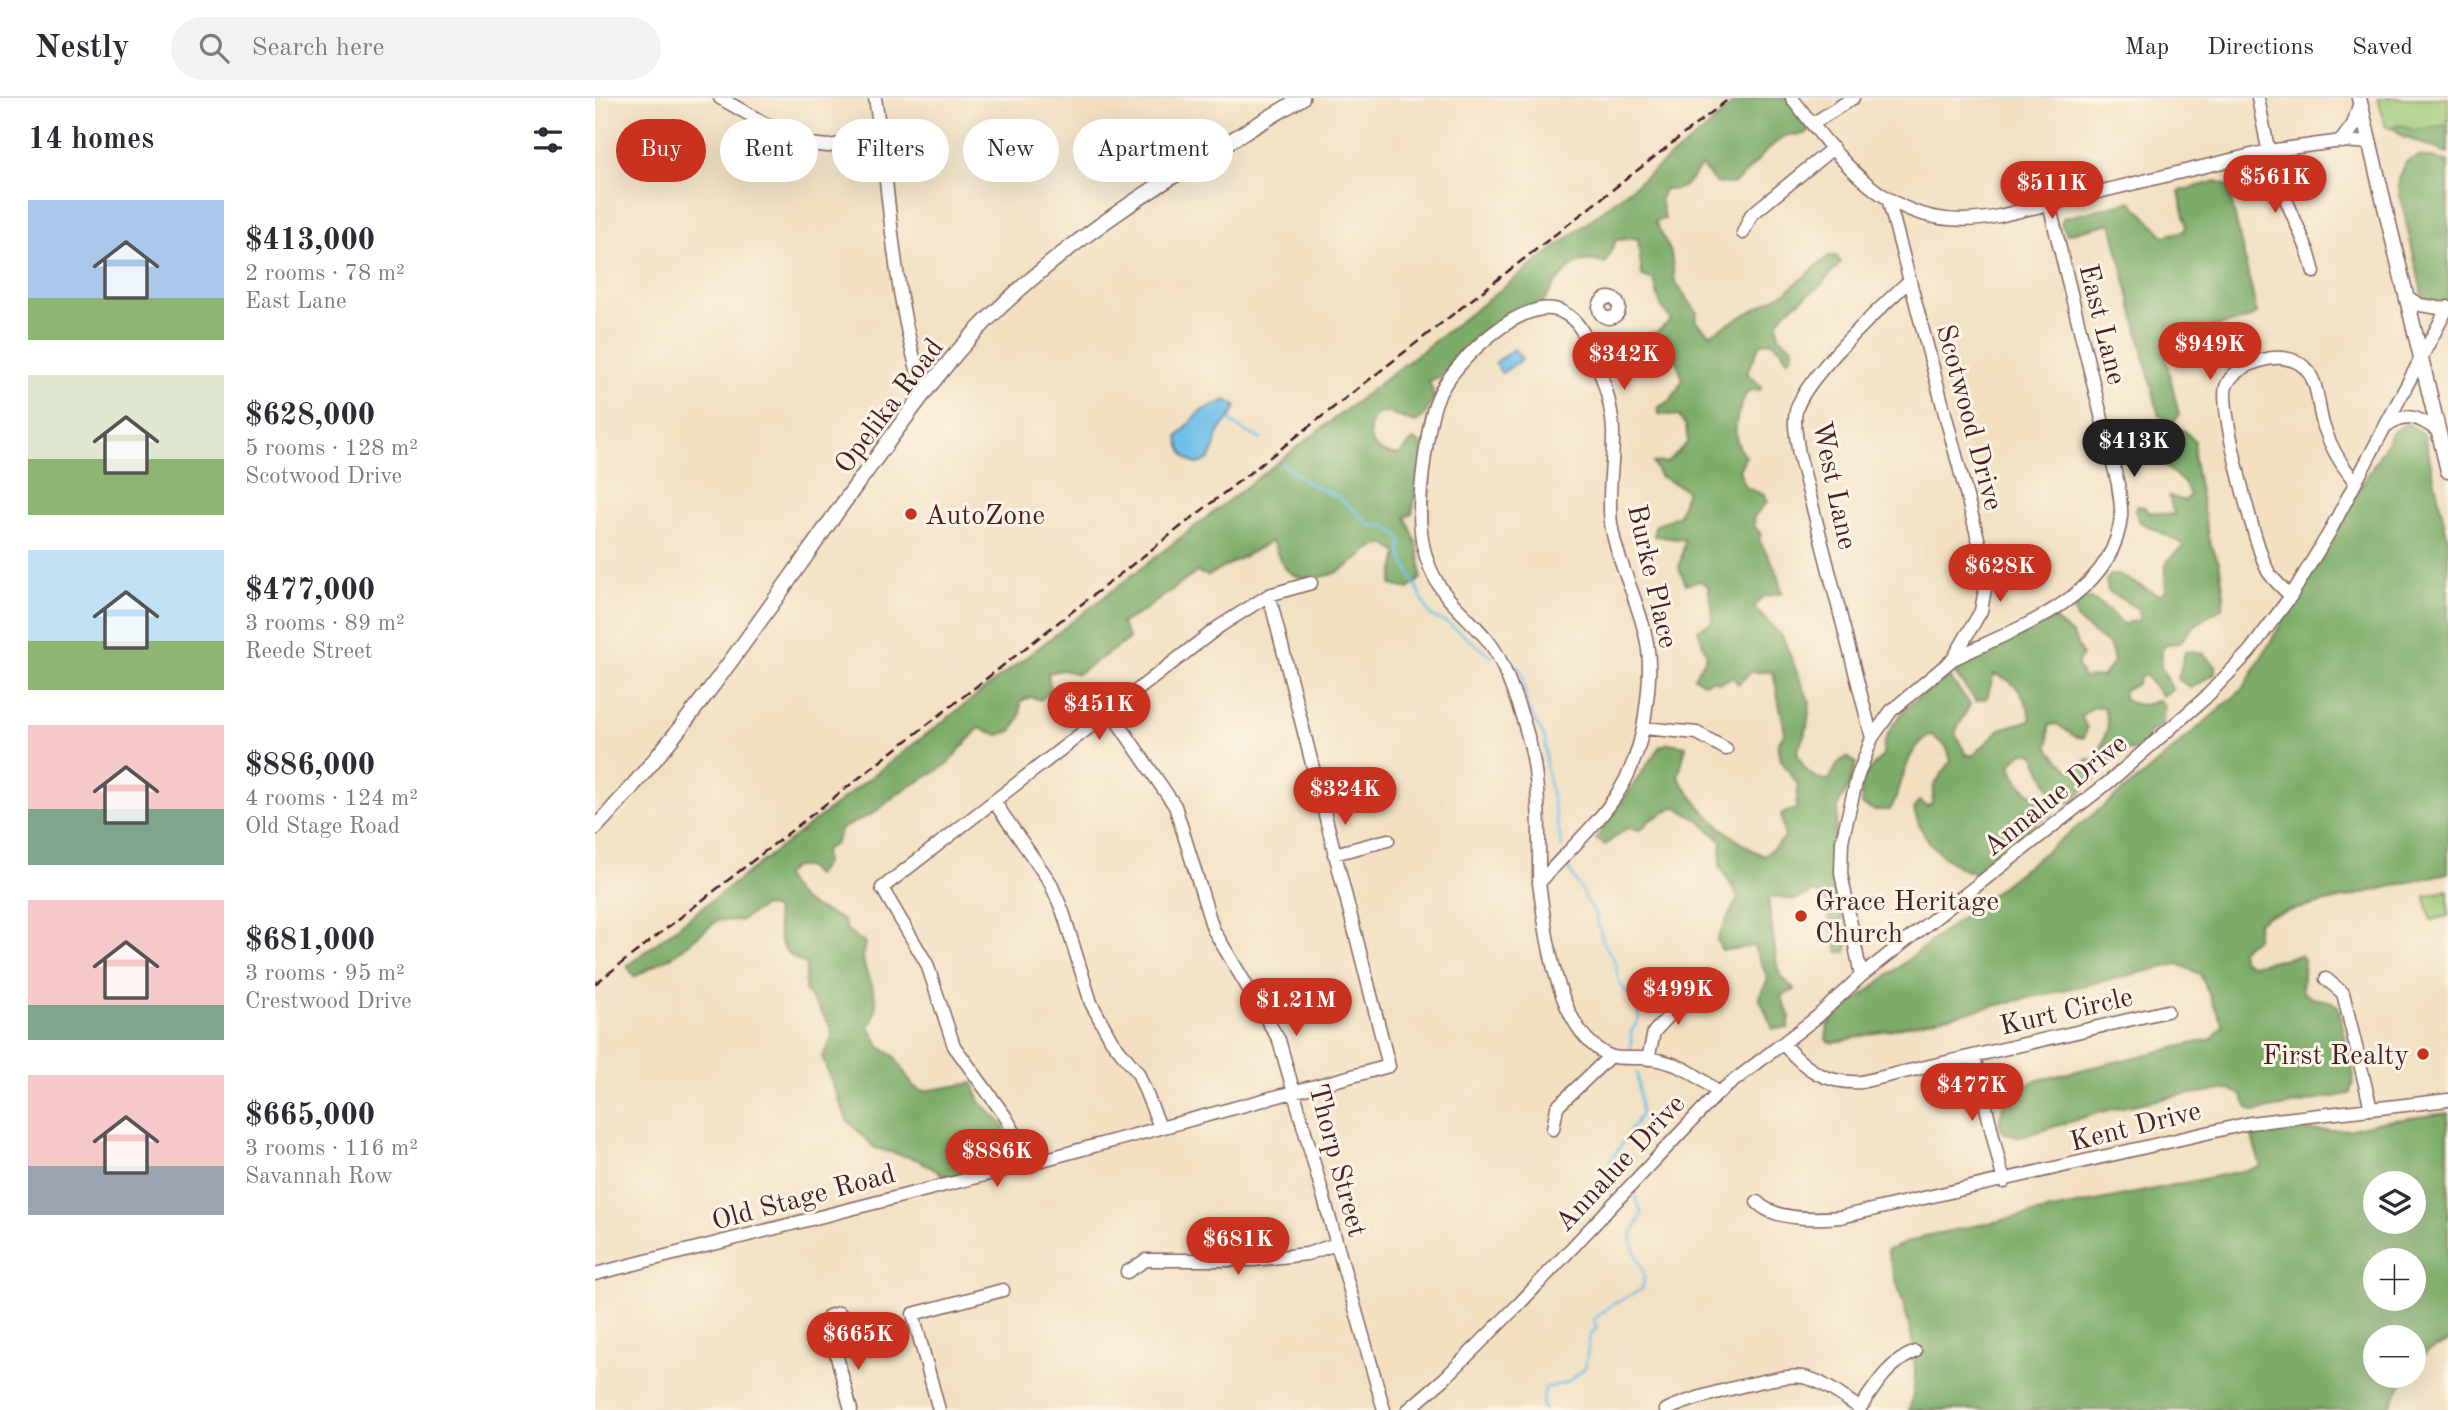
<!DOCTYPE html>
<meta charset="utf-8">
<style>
body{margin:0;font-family:"Old Standard TT",serif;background:#f2f2f3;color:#2b2b33;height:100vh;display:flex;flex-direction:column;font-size:26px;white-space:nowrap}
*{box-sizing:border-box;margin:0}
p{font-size:23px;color:#7c7c81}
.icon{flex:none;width:38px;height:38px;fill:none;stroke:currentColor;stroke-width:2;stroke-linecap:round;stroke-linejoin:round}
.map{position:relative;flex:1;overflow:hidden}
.details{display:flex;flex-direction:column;background:#fff;width:595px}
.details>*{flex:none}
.banner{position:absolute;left:21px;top:21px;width:665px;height:63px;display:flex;gap:14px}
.tools{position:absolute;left:1768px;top:1073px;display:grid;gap:14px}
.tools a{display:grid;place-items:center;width:63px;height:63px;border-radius:50%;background:#fff;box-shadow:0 7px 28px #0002;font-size:35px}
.price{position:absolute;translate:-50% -60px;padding:0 16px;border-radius:24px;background:#c8321e;color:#fff;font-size:23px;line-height:46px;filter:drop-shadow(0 2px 4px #0008)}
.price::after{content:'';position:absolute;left:50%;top:42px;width:21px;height:16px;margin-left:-10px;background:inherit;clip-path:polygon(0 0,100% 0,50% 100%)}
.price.on{background:#222;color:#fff}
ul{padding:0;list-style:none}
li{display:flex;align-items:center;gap:21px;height:175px;padding:0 28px}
li span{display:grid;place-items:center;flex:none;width:196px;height:140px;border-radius:0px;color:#555}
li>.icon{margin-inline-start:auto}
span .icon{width:84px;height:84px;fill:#fffc;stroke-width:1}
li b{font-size:30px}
h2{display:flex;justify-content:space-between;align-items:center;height:84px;padding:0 28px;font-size:30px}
.chip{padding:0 24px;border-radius:32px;background:#fff;box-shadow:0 7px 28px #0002;font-size:24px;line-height:63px}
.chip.on{background:#c8321e;color:#fff}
header{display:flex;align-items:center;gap:42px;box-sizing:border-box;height:98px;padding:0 35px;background:#fff;border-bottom:2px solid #e1e1e2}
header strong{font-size:33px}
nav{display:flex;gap:38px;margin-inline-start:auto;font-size:24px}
.search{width:490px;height:63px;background:#f2f2f3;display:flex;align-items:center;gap:18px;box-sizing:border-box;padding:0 24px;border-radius:38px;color:#7c7c81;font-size:26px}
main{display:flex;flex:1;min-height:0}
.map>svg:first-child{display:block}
</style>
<header>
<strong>Nestly</strong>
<div class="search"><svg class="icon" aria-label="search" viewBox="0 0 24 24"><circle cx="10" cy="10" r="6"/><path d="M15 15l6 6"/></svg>Search here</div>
<nav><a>Map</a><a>Directions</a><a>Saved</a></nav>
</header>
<main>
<section class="details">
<h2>14 homes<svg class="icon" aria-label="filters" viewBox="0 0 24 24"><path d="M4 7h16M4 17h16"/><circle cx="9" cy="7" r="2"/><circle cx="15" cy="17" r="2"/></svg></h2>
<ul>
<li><span style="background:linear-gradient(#a9c7e8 70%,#8fb573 0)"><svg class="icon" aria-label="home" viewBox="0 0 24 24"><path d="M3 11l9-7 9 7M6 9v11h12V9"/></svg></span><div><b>$413,000</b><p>2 rooms · 78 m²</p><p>East Lane</p></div></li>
<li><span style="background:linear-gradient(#dfe7d0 60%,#8fb573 0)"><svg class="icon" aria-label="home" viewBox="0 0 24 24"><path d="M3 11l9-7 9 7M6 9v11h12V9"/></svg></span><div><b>$628,000</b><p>5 rooms · 128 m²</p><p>Scotwood Drive</p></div></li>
<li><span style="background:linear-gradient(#bfe0f5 65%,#8fb573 0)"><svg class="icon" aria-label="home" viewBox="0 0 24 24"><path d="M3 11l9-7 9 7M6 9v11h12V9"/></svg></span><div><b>$477,000</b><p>3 rooms · 89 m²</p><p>Reede Street</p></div></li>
<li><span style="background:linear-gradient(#f6c9c9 60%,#7fa58c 0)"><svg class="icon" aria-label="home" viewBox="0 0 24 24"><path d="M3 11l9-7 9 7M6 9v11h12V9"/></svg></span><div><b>$886,000</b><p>4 rooms · 124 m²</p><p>Old Stage Road</p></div></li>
<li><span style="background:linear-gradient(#f6c9c9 75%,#7fa58c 0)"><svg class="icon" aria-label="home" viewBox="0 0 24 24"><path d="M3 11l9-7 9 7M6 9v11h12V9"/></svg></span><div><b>$681,000</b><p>3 rooms · 95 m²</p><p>Crestwood Drive</p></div></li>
<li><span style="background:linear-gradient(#f6c9c9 65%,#9aa5b1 0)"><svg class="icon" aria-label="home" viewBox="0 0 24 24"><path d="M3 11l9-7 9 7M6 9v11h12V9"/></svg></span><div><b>$665,000</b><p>3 rooms · 116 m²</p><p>Savannah Row</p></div></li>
</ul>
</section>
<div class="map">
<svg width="1853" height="1312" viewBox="0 0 1853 1312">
<rect width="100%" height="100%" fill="#fcf5e5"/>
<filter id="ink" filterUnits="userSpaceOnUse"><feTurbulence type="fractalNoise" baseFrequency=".0143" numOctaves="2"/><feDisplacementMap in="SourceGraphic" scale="14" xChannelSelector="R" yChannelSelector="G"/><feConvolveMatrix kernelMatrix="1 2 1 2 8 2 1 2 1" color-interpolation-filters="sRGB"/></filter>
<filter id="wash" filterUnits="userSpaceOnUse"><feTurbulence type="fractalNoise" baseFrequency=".00686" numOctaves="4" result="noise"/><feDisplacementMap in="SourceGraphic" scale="28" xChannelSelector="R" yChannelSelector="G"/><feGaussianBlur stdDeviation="1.57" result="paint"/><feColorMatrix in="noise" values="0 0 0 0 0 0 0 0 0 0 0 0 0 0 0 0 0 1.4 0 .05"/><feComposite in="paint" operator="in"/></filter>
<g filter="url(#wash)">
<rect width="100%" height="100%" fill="#f2e0c1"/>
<path fill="#9bc876" stroke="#727450" stroke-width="2" d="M1783 0H1853V42L1818 32 1791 29Z
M1853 792V818L1836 822 1830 798Z"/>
<path fill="#7cac67" stroke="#636649" stroke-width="2" fill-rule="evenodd" d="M1144 0H1193L1215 33C1206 41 1198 33 1189 39 1168 51 1157 73 1138 86L1121 85 1106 68C1095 83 1089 95 1069 91L1065 102 1070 121 1060 123 1076 155 1080 184 1102 214 1100 223 1115 236 1192 193 1234 158H1241L1246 164 1224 189 1191 213 1182 225 1184 238 1198 249V257L1192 262 1187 252 1175 243 1165 246 1152 275 1166 288 1165 292H1156L1151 296C1141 316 1133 341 1151 358L1144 372 1150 389 1169 397 1172 404 1159 418 1160 429 1166 436 1164 442 1181 471 1187 495 1167 499 1159 510 1187 538 1215 605 1212 630 1202 654C1208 670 1215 682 1234 682L1244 664 1252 659 1261 665 1254 689 1244 705 1239 745 1241 788 1253 847 1251 854H1243L1230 803 1221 794 1199 802 1182 798 1173 801 1182 868 1186 879 1200 892 1186 898 1195 919 1193 930 1178 931 1164 899 1173 881 1159 848 1127 853 1122 842 1143 799 1125 768 1127 744 1105 723 1080 709 1055 722 1046 732 1032 730 1010 747 1001 741 1065 648 1074 645 1091 648 1083 679C1105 713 1132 740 1169 758L1190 740 1186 716 1201 711 1203 687 1186 662 1183 645 1190 634 1178 574H1156L1143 586 1138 579 1125 585 1119 582 1108 585 1099 579 1112 558 1103 532 1118 523 1113 488 1106 483 1091 486 1084 471 1090 442 1059 438 1060 428 1084 417 1092 392 1065 378 1058 365 1072 364 1093 344 1091 328 1083 318 1064 316 1063 309 1075 303 1088 282 1079 257C1065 259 1057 269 1043 273L1040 257 1047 251 1044 238 1062 234 1076 222 1065 206 1059 182 1047 178 1043 140 1021 142 1010 166C982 152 960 182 949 204L916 214 899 229 882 238 846 279 834 283 839 298 829 318 820 325 795 315 782 316C766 338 778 358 805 356L818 342 824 344 828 352 817 416 810 419C821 438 826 459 826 480L814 491 796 487 803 455 789 446C770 451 771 455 757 465 741 478 708 488 692 472 685 465 681 451 677 443L613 478 602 474 547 514 526 525 534 541 483 576 468 572 453 575 456 593 445 602 436 599 426 603 425 619 417 633 404 637 384 630 350 668 304 695 279 715 246 731 240 746 229 752 230 765 221 778 211 769H198L189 778C208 812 218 806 248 822L252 832 270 845C260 879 295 894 274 929L285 949 299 958 318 988 328 993 378 985 385 1004 408 1026 416 1058 406 1065 359 1080 347 1076 321 1061 280 1050 252 1022 227 959 238 938 234 925 210 893 211 866C180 854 185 838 180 811L169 808 145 823 123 822 78 858 39 879 32 868 983 132 1111 31Z
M1805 27 1818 32 1853 27V55L1809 39 1797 29Z
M1824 58 1853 63V202C1843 209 1838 206 1828 199L1804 92V80L1811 64Z
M1622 83 1633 88 1662 215 1656 220 1581 238 1574 243 1571 261 1584 317 1579 324 1564 318 1516 125 1472 136 1466 125 1468 120 1536 103 1569 138 1589 133 1591 129 1584 93Z
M1812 325 1829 336 1853 441V775L1673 818 1662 825C1664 848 1657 839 1645 853L1648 863 1656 867 1705 857 1709 861 1707 892C1718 906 1733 898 1743 908L1759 978 1755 996 1659 1014 1653 1010 1647 998 1635 991 1586 997 1513 1012 1426 1039 1407 1034 1404 1024 1409 1005 1439 983 1617 941 1628 927 1605 876 1583 866 1237 945 1231 942 1233 926 1240 919 1547 678 1648 591 1798 334Z
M1579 331 1588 332 1600 343 1599 362 1614 443 1624 464 1629 497 1627 510C1605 524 1599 524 1585 545L1572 546 1567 552 1566 569 1578 592 1567 598 1550 577 1545 578 1542 586 1529 592V601C1542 609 1550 608 1564 602L1570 609C1564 624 1576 627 1554 634L1552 644 1543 653 1525 652 1520 662H1510L1505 652 1513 628 1509 609H1499L1486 618 1492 630 1489 640 1479 638 1462 626 1454 627 1453 650 1474 673 1493 661 1504 665V678L1494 683 1479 705C1455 708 1449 674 1439 656L1428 654 1416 666C1421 686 1433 697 1452 703L1458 714 1435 729 1426 742 1414 746 1402 765 1380 776C1350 765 1328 744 1319 712L1324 703 1331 708 1337 706 1339 687 1356 663 1351 648 1336 637C1309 650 1310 686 1295 712H1279L1266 706 1267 681 1288 657C1287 625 1328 593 1354 579L1375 606 1360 635 1371 657H1379L1405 631 1436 622C1433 601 1420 581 1399 576L1392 600 1381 603 1360 576C1377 543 1428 536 1459 521L1478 537 1487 557 1482 567 1488 580 1508 578 1519 563 1515 548 1484 524 1479 513 1485 500C1507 499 1514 516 1530 527L1533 524 1544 523 1543 511 1513 493 1511 483 1515 477H1524L1564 497 1571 492C1568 469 1569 462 1588 449L1587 445 1545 424 1540 413 1542 408 1549 409 1554 414 1579 417 1574 398 1590 403 1595 397 1589 385 1570 368 1569 357Z
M1598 553 1608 556 1620 567V576L1596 590 1583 581 1590 554Z
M1853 1015V1244L1833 1253 1818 1269V1239H1780V1278H1812L1792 1312H1314C1332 1260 1306 1203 1292 1152L1330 1138 1666 1069 1656 1036 1756 1031 1785 1024ZM1780 1085H1818V1124H1780ZM1780 1162H1818V1200H1780Z"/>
<path fill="#6dbfe9" stroke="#5c6f8a" stroke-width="2" d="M919 251 927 261 907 275 900 265Z
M631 302 641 308C638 319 627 327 623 337 618 352 620 363 601 366 589 360 585 352 583 339L604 314Z"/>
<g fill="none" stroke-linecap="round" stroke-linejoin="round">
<path stroke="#6dbfe9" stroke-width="2.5" d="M634 322 649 333 666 341
M687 365 709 383 745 400 777 428H789L804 437 807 445 805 455 835 517 854 526 897 559
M914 566 924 569 927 575 932 610 950 640 951 668 967 750
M971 766 1001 818 1009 846 1020 864 1025 887 1042 904 1044 920 1036 934V954
M1022 1086 1012 1069 1046 1016 1042 975
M950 1312 947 1308 950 1290 973 1284 990 1270 995 1238 1002 1229 998 1222 1015 1208 1047 1191C1054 1169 1039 1162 1037 1142 1036 1131 1044 1126 1047 1116L1040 1098"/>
</g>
</g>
<g filter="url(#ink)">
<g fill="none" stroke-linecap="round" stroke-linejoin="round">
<g stroke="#856360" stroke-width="15">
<path id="minor" d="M125 0 204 45 233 48 287 40
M280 0C296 98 297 199 329 294
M1197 0C1253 73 1302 139 1404 118L1673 53 1747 43 1776 45
M1663 0 1676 66 1713 153 1719 174
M1217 26 1258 0
M1148 135 1156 117 1238 50
M1811 198 1825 207 1851 211
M1004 210a10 10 0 1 1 20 0a10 10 0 1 1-20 0Z
M1791 328C1811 313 1824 319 1843 333
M1696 498C1688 491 1680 483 1674 475 1661 454 1624 310 1631 289 1636 273 1654 266 1668 262 1682 258 1698 259 1709 269 1725 284 1722 310 1729 329 1735 347 1745 365 1757 380H1762
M1358 561C1421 530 1519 500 1526 418 1527 408 1524 396 1523 386L1454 106
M515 613 580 708 618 831 684 942 789 1312
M1049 630 1102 635 1131 651
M1277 640 1204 356C1202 342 1198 327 1201 313 1209 280 1287 208 1314 183
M400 705 455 784 468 814 496 905 517 943 543 975 565 1029
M739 756 793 742
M944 785C944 748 945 710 940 673 936 638 921 599 907 566 895 538 873 523 854 501 818 458 823 409 830 357 833 338 835 317 843 299 857 266 931 192 969 215 986 224 991 241 998 257 1009 282 1017 306 1018 333 1019 363 1012 395 1016 425 1022 466 1045 504 1052 545 1056 567 1054 588 1051 610 1042 696 998 725 944 785 951 834 961 935 1015 958 1023 961 1038 960 1047 960 1079 962 1100 974 1123 995
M1266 878 1246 775 1247 743 1262 680 1277 640 1296 613 1358 561 1386 513 1390 491 1385 448 1294 104
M1731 881 1748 895 1776 1011
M1188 946C1211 972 1231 986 1266 984L1572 913
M1379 959 1409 1084
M1053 961 1059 934 1099 891
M958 1031 962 1009 1015 958
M429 1067 421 1037 410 1018 359 948 332 866 287 790 625 528 674 497 716 485
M1162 1104C1180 1123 1221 1121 1246 1119L1655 1025 1853 1002
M532 1174 551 1162H659L712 1156 741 1146
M0 1176 429 1067 794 968 674 497
M238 1244 252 1230 251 1221 244 1215 234 1218 231 1230 238 1244 256 1312
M344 1312 318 1216 408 1192
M813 1312 849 1281 925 1205 1123 995 1222 919 1266 878 1514 684 1610 600 1654 554 1696 498 1734 435 1853 209
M1071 1312C1093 1301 1185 1275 1208 1279 1229 1283 1247 1299 1265 1310
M1264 1312C1280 1288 1293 1265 1320 1254"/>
</g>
<g stroke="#856360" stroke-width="17">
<path id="major" d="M1764 0 1853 373
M1747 43 1759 27 1765 7
M0 730C98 625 178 503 262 386 303 331 341 274 389 225 482 131 595 67 707 0"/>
</g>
<use href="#minor" stroke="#fff" stroke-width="12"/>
<use href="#major" stroke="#fff" stroke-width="14"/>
<path stroke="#4a1f2b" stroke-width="2.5" stroke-dasharray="10 5" stroke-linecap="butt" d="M0 886 1135 0"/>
</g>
</g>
<g fill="#c8321e" stroke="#fcf5e5" stroke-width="2.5">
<circle cx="316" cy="416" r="7"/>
<circle cx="1206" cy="818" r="7"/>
<circle cx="1828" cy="956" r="7"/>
</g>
<g text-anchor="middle" stroke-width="6" stroke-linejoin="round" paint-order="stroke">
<g font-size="28" fill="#4a1f2b" stroke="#fcf5e5">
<text transform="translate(1509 226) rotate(76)" y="10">East Lane</text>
<text transform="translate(293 307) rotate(-53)" y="10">Opelika Road</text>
<text transform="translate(1376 319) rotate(75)" y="10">Scotwood Drive</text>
<text transform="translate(1241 387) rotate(78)" y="10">West Lane</text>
<text transform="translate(1059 478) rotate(77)" y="10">Burke Place</text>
<text transform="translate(1459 696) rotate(-39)" y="10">Annalue Drive</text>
<text transform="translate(1471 912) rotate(-13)" y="10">Kurt Circle</text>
<text transform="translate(1540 1027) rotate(-14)" y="10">Kent Drive</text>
<text transform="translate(744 1062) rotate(75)" y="10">Thorp Street</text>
<text transform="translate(1024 1064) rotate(-47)" y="10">Annalue Drive</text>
<text transform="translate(208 1098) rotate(-15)" y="10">Old Stage Road</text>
</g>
<g font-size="28" fill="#4a1f2b" stroke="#fcf5e5" text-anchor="start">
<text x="330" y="426">AutoZone</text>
<text x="1220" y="812">Grace Heritage<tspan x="1220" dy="32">Church</tspan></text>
<text x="1814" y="966" text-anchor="end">First Realty</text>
</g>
</g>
</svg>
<div class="tools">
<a><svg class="icon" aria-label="layers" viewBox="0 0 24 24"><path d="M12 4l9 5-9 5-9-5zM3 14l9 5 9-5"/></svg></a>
<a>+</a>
<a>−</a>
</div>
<b class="price" style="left:1680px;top:117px">$561K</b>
<b class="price" style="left:1457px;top:123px">$511K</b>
<b class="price" style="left:1615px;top:284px">$949K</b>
<b class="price" style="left:1029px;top:294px">$342K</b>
<b class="price on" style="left:1539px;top:381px">$413K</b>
<b class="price" style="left:1405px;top:506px">$628K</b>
<b class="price" style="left:504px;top:644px">$451K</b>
<b class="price" style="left:750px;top:729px">$324K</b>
<b class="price" style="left:1083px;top:929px">$499K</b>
<b class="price" style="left:701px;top:940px">$1.21M</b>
<b class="price" style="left:1377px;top:1025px">$477K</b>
<b class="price" style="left:402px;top:1091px">$886K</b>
<b class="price" style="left:643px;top:1179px">$681K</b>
<b class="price" style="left:263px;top:1274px">$665K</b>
<div class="banner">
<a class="chip on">Buy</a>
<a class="chip">Rent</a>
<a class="chip">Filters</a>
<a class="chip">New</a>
<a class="chip">Apartment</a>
</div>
</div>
</main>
